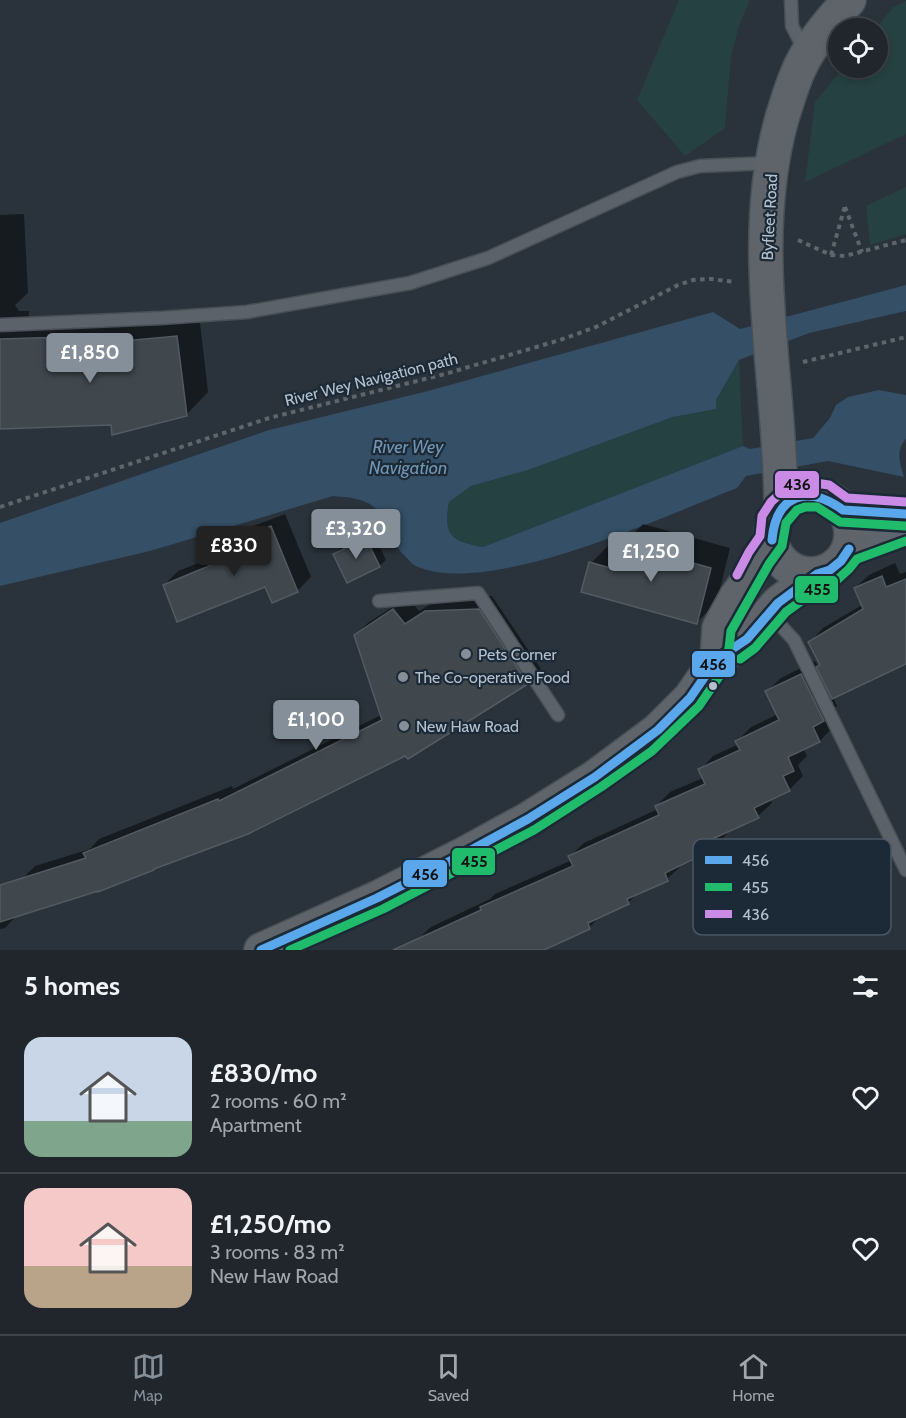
<!DOCTYPE html>
<meta charset="utf-8">
<style>
body{margin:0;font-family:Cabin,sans-serif;background:#282e34;color:#f1f3f6;height:100vh;display:flex;flex-direction:column;font-size:22px;white-space:nowrap}
*{box-sizing:border-box;margin:0}
p{font-size:20px;color:#a2a5a9}
.icon{flex:none;width:33px;height:33px;fill:none;stroke:currentColor;stroke-width:2;stroke-linecap:round;stroke-linejoin:round}
.map{position:relative;height:950px;overflow:hidden}
.sheet{display:flex;flex-direction:column;background:#20262c;flex:1}
.sheet>*{flex:none}
.tools{position:absolute;left:828px;top:18px;display:grid;gap:12px}
.tools a{display:grid;place-items:center;width:60px;height:60px;border-radius:50%;background:#20262c;box-shadow:0 3px 9px #0003,0 0 0 2px #3d4348;font-size:30px}
.price{position:absolute;translate:-50% -51px;padding:0 14px;border-radius:6px;background:#848f99;color:#fff;font-size:20px;line-height:39px;filter:drop-shadow(0 2px 3px #0008)}
.price::after{content:'';position:absolute;left:50%;top:36px;width:18px;height:14px;margin-left:-9px;background:inherit;clip-path:polygon(0 0,100% 0,50% 100%)}
.price.active{background:#222;color:#fff}
ul{padding:0;list-style:none}
li{display:flex;align-items:center;gap:18px;height:150px;padding:0 24px}
li+li{border-top:2px solid #3d4348}
li span{display:grid;place-items:center;flex:none;width:168px;height:120px;border-radius:18px;color:#555}
li>.icon{margin-inline-start:auto}
span .icon{width:72px;height:72px;fill:#fffc;stroke-width:1}
li b{font-size:26px}
h2{display:flex;justify-content:space-between;align-items:center;height:72px;padding:0 24px;font-size:26px}
.tab-bar{display:flex;justify-content:space-around;align-items:center;height:84px;border-top:2px solid #3d4348;background:#20262c;font-size:16px;color:#a2a5a9}
.tab-bar a{display:grid;justify-items:center;gap:3px}
.tab-bar .active{color:#848f99}
.map>svg:first-child{display:block}
</style>
<div class="map">
<svg width="906" height="950" viewBox="0 0 906 950">
<rect width="100%" height="100%" fill="#2a333b"/>
<path fill="#264142" d="M679 0H750L739 26 731 56 725 128 685 156 637 100Z
M906 1V134L805 182 815 102 843 68H878V28H876L893 7Z
M906 187V234L870 245 866 206Z
M739 360 743 446 483 547C451 541 443 536 449 502L471 486 528 470 673 417 715 409 716 400Z"/>
<path fill="#344f66" d="M906 285V311L809 333 739 360 716 400V409L673 417 528 470 471 486 449 502C443 536 451 541 483 547L743 446 750 449 813 438 830 418 836 405 848 397 879 390 906 395V439C895 451 900 463 904 477L828 461 746 476 737 488C664 516 491 597 418 567 412 565 408 559 404 555 390 541 391 531 382 516 372 499 350 497 333 496L150 551 0 586V523L269 430 428 391 713 312 740 329Z"/>
<path fill="#0007" d="M24 214 28 293 15 305 19 311H29V318L199 314 208 392 186 415 113 423 0 427V215Z
M285 514 311 577 297 591 266 585H164L178 571 232 550 230 544 243 530Z
M643 524 730 548 717 602 697 622 591 563 611 543 622 546Z
M373 533 386 560 379 566 335 554 341 547Z
M895 563 900 574 906 572V662L833 697 837 706 828 716 833 727 820 741 803 748 807 756 798 765 803 776 789 790 770 799 772 803 758 816 726 831 727 834 713 848 680 864 681 866 667 879 639 892 628 903 601 915 589 928 539 950H422L417 940 431 927 490 899 495 894 572 860 570 856 584 843 658 809 656 806 670 792 703 778 700 770 713 756 739 744 737 741 751 727 778 714 767 691 781 678 815 661 818 667 821 664 810 642 823 628 862 605 855 588 869 575Z
M492 596 541 669 527 683 406 754 156 866 18 914 5 928 0 929V886L22 879 35 866 90 849 99 839 232 786 233 789 381 715 355 635 369 622 408 597 419 611 440 598Z"/>
<path fill="#40484e" stroke="#525a62" stroke-width="1.5" d="M177 336 187 416 112 435 111 425 0 429V339L68 337 69 346Z
M271 526 298 592 272 603 265 587 177 622 163 585 233 556 228 544Z
M366 538 380 567 347 583 333 554Z
M622 543 711 568 697 624 581 592 589 562 614 569Z
M882 576 886 587 906 579V664L832 699 816 667 820 665 808 642 863 609 854 588Z
M393 609 405 624 425 611 479 609 528 684 408 759 405 756 248 834 154 869V870L98 892V891L0 922V885L86 858 83 853 218 799 219 801 382 720 354 635Z
M801 674 824 721 813 727 820 742 788 757 794 771 783 776 790 791 754 808 759 818 710 840 714 849 665 873 668 881 627 899 629 904 588 923 590 929 544 950H393L481 910 480 907 573 866 568 856 659 815 655 806 705 784 698 769 740 750 735 741 779 720 765 691Z"/>
<g fill="none" stroke-linecap="round" stroke-linejoin="round">
<g stroke="#484f55" stroke-width="15">
<path id="service" d="M791 0 792 26 805 51
M0 325 161 318 247 312 410 283 488 258 677 172 700 166 771 163
M379 601 478 593 558 715
M769 613 794 640 906 870"/>
</g>
<g stroke="#484f55" stroke-width="36">
<path id="secondary" d="M843 510 906 514
M849 549 906 528"/>
</g>
<g stroke="#485057" stroke-width="36">
<path id="primary" d="M771 534a40 40 0 1 1 80 0a40 40 0 1 1-80 0Z
M781 508C781 379 746 246 782 118 789 96 795 74 807 54 819 34 834 17 849 0
M717 659 719 628 736 597 748 580 759 558 772 540
M261 950 377 898 464 854 528 819 595 777 658 730 690 698 717 659 747 639 778 603 817 574"/>
</g>
<path stroke="#5e656b" stroke-width="4" stroke-dasharray="4.5 4.5" stroke-linecap="butt" d="M845 207 862 252
M798 240 831 255 845 256 906 240
M831 255 845 206
M803 362 906 337
M0 507 269 418 445 374 560 340 596 327 678 285 693 280 711 279 735 282"/>
<use href="#service" stroke="#5b6269" stroke-width="12"/>
<use href="#secondary" stroke="#5e656e" stroke-width="33"/>
<use href="#primary" stroke="#5e646a" stroke-width="33"/>
<g stroke="#1c2a37" stroke-width="14">
<path id="bus-1" d="M843 510 906 514
M772 540C776 495 807 484 843 510
M261 950 377 898 464 854 528 819 595 777 658 730 690 698 717 659 747 639 778 603 817 574 830 570 841 561 849 549"/>
</g>
<g stroke="#1c2a37" stroke-width="14">
<path id="bus-2" d="M740 659 755 648 786 612 823 585 838 579 849 569 857 559 906 541
M290 950 383 909 534 830 601 787 652 751 699 706 727 665 731 631 769 564 782 546 786 523 797 510 805 507H817L840 522 905 526"/>
</g>
<g stroke="#1c2a37" stroke-width="14">
<path id="bus-3" d="M737 575 749 552 760 536 762 516 771 502 784 490 797 484 815 483 829 485 847 498 906 502"/>
</g>
<use href="#bus-1" stroke="#5aa8eb" stroke-width="9"/>
<use href="#bus-2" stroke="#20bc6c" stroke-width="9"/>
<use href="#bus-3" stroke="#ca8be6" stroke-width="9"/>
</g>
<g fill="#848f99" stroke="#1c2a37" stroke-width="2">
<circle cx="466" cy="654" r="6"/>
<circle cx="403" cy="677" r="6"/>
<circle cx="404" cy="726" r="6"/>
</g>
<circle fill="#b4c0cc" stroke="#1c2a37" stroke-width="2" cx="713" cy="686" r="5"/>
<g text-anchor="middle" stroke-width="4.5" stroke-linejoin="round" paint-order="stroke">
<g font-size="16" fill="#b4c0cc" stroke="#1c2a37">
<text transform="translate(769 217) rotate(-87)" y="6">Byfleet Road</text>
<text transform="translate(371 379) rotate(-14)" y="6">River Wey Navigation path</text>
</g>
<g font-size="16" fill="#b4c0cc" stroke="#1c2a37" text-anchor="start">
<text x="478" y="660">Pets Corner</text>
<text x="415" y="683">The Co-operative Food</text>
<text x="416" y="732">New Haw Road</text>
</g>
<g font-size="18" font-style="italic" fill="#7195b2" stroke="#1c2a37">
<text x="408" y="453">River Wey<tspan x="408" dy="21">Navigation</tspan></text>
</g>
</g>
<rect x="693" y="839" width="198" height="96" rx="9" fill="#1c2a37" stroke="#4a5764" stroke-width="1.5"/>
<rect x="705" y="856" width="27" height="8" fill="#5aa8eb"/>
<rect x="705" y="883" width="27" height="8" fill="#20bc6c"/>
<rect x="705" y="910" width="27" height="8" fill="#ca8be6"/>
<g font-size="16" fill="#b4c0cc">
<text x="742" y="866">456</text>
<text x="742" y="893">455</text>
<text x="742" y="920">436</text>
</g>
<g stroke="#1c2a37" stroke-width="2">
<rect x="774" y="470" width="46" height="29" rx="6" fill="#ca8be6"/>
<rect x="794" y="575" width="45" height="29" rx="6" fill="#20bc6c"/>
<rect x="691" y="650" width="45" height="28" rx="6" fill="#5aa8eb"/>
<rect x="451" y="847" width="45" height="29" rx="6" fill="#20bc6c"/>
<rect x="402" y="859" width="46" height="29" rx="6" fill="#5aa8eb"/>
</g>
<g font-size="16" text-anchor="middle" font-weight="bold" fill="#111">
<text x="797" y="490">436</text>
<text x="817" y="595">455</text>
<text x="713" y="670">456</text>
<text x="474" y="867">455</text>
<text x="425" y="880">456</text>
</g>
</svg>
<div class="tools">
<a><svg class="icon" aria-label="locate" viewBox="0 0 24 24"><circle cx="12" cy="12" r="6"/><path d="M12 2v4M12 18v4M2 12h4M18 12h4"/></svg></a>
</div>
<b class="price" style="left:90px;top:384px">£1,850</b>
<b class="price" style="left:356px;top:560px">£3,320</b>
<b class="price active" style="left:234px;top:577px">£830</b>
<b class="price" style="left:651px;top:583px">£1,250</b>
<b class="price" style="left:316px;top:751px">£1,100</b>
</div>
<section class="sheet">
<h2>5 homes<svg class="icon" aria-label="filters" viewBox="0 0 24 24"><path d="M4 7h16M4 17h16"/><circle cx="9" cy="7" r="2"/><circle cx="15" cy="17" r="2"/></svg></h2>
<ul>
<li><span style="background:linear-gradient(#c9d6e8 70%,#7fa58c 0)"><svg class="icon" aria-label="home" viewBox="0 0 24 24"><path d="M3 11l9-7 9 7M6 9v11h12V9"/></svg></span><div><b>£830/mo</b><p>2 rooms · 60 m²</p><p>Apartment</p></div><svg class="icon" aria-label="heart" viewBox="0 0 24 24"><path d="M12 20l-8-8c-3-5 5-10 8-4 3-6 11-1 8 4z"/></svg></li>
<li><span style="background:linear-gradient(#f6c9c9 65%,#b9a48a 0)"><svg class="icon" aria-label="home" viewBox="0 0 24 24"><path d="M3 11l9-7 9 7M6 9v11h12V9"/></svg></span><div><b>£1,250/mo</b><p>3 rooms · 83 m²</p><p>New Haw Road</p></div><svg class="icon" aria-label="heart" viewBox="0 0 24 24"><path d="M12 20l-8-8c-3-5 5-10 8-4 3-6 11-1 8 4z"/></svg></li>
</ul>
</section>
<nav class="tab-bar">
<a class="active"><svg class="icon" aria-label="map" viewBox="0 0 24 24"><path d="M3 6l6-2 6 2 6-2v14l-6 2-6-2-6 2zM9 4v14M15 6v14"/></svg>Map</a>
<a><svg class="icon" aria-label="saved" viewBox="0 0 24 24"><path d="M7 4h10v16l-5-4-5 4z"/></svg>Saved</a>
<a><svg class="icon" aria-label="home" viewBox="0 0 24 24"><path d="M3 11l9-7 9 7M6 9v11h12V9"/></svg>Home</a>
</nav>
